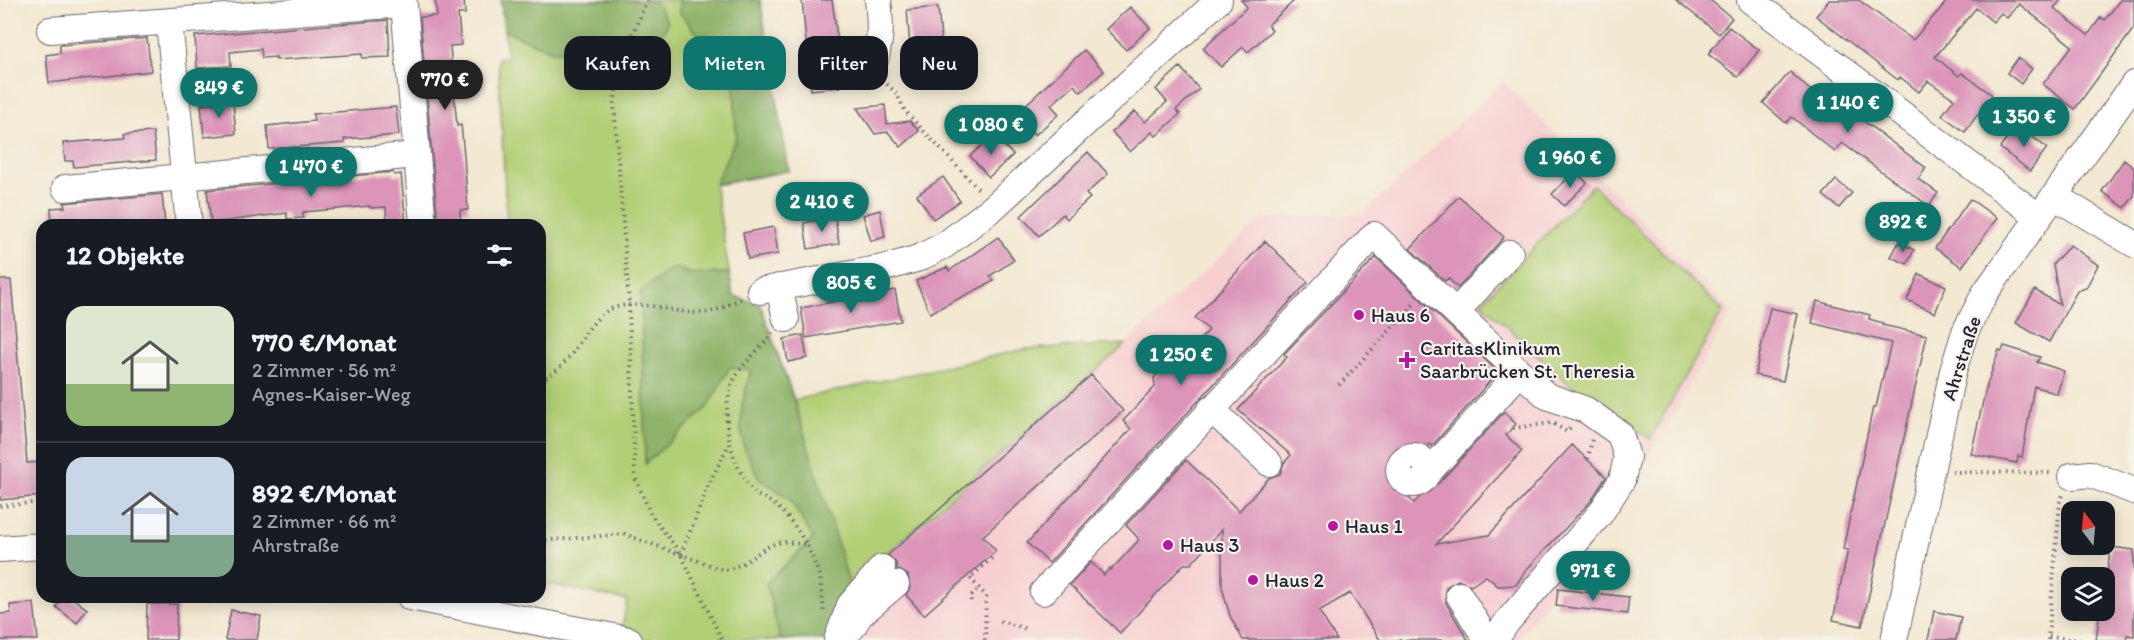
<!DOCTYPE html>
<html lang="de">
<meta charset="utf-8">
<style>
body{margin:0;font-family:Itim,sans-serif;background:#242831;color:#f1f3f6;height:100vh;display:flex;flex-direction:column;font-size:22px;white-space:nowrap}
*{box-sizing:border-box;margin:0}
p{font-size:20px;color:#9ea1a6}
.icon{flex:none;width:33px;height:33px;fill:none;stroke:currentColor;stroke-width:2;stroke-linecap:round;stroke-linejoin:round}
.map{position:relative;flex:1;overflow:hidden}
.drawer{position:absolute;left:36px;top:219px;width:510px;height:384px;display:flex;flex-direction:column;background:#171b24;border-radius:18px;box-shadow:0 3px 15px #0003}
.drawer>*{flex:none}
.top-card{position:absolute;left:564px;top:36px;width:570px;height:54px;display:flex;gap:12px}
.needle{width:39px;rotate:344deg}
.fabs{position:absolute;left:2061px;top:501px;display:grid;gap:12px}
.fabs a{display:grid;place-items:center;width:54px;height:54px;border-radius:12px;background:#171b24;box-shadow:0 3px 15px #0003;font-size:30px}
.price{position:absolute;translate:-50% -51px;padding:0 14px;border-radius:21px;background:#0f766e;color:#fff;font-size:20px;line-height:39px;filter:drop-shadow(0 2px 3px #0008)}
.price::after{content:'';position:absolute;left:50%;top:36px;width:18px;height:14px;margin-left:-9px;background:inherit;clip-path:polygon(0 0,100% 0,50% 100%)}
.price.active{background:#222;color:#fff}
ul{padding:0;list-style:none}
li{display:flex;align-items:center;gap:18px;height:150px;padding:0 30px}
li+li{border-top:2px solid #363941}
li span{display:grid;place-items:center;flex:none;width:168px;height:120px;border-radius:18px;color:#555}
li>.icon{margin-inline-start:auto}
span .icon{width:72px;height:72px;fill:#fffc;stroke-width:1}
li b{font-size:26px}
h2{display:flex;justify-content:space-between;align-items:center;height:72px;padding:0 30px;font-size:26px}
.pill{padding:0 21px;border-radius:18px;background:#171b24;box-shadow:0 3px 15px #0003;font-size:21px;line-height:54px}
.pill.active{background:#0f766e;color:#fff}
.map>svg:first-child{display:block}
</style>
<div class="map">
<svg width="2134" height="640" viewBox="0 0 2134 640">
<rect width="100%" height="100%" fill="#f7f3e8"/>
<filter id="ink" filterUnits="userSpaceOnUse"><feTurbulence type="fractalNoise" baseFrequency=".0167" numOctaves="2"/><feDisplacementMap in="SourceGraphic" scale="12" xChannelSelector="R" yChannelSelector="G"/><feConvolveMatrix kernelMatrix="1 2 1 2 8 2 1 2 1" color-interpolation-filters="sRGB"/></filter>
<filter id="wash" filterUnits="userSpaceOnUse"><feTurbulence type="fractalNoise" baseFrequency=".008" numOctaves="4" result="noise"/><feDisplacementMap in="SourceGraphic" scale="24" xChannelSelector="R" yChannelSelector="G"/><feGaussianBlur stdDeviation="1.35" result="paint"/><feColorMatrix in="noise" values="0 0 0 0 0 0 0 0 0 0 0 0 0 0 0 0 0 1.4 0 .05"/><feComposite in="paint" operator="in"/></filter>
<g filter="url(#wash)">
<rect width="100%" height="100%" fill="#f3e8d1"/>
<path fill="#f7cfd1" d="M1503 81 1732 312 1622 504 1518 640H829L878 564 924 614 996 551 983 536 1117 417 1107 406 1091 375 1263 218 1363 214Z"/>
<path fill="#b2cf76" stroke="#6a7858" stroke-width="1.5" d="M501 0H760L789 171 715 185 733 296 760 304 794 400 1026 349 1126 344 788 640H620L627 600 540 583V225H507L498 58 507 57Z
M1593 185 1723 311 1650 439 1569 384 1481 303Z"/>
<path fill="#8db267" stroke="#586a51" stroke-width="1.5" d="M501 0H655L668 23 658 44 638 39 606 51H552L504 30Z
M679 0H760L789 171 715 184 736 137 733 55 694 59 702 39 679 12Z
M673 267 693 274 729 273 733 296 760 304 794 400 850 586 829 640 780 639 766 583 813 539 790 499 759 478 744 447 741 429 742 404 751 370 730 367 708 407 645 464 641 291Z"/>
<g id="blocks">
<path fill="#dc94b9" d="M435 0H464L465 14H458L461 45 450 46 457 126 461 125 464 155 468 210H460L461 225H438L420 17 437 16Z
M802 0H832L840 58H836L840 87 811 90Z
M1241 0H1295L1268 25 1272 30 1248 52 1243 47 1221 67 1203 48 1247 7Z
M1676 0H1710L1732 18 1719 34Z
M1829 0H1859L1913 40 1948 0H2061L2054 8 2088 35 2101 17 2105 20 2120 0H2134V28L2075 109 2043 84 2072 46 2019 4 2007 18 2001 13 1993 22 1976 8 1935 57 1959 76 1962 73 1992 95 1965 132 1942 115 1954 99 1928 81 1919 92 1900 77 1898 80 1816 16Z
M938 7 945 80 913 83 907 10Z
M1130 7 1150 28 1126 50 1106 29Z
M388 20 390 57 362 58V54L276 60V57L262 58 261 49 230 52 231 66 197 68 195 36Z
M1729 27 1759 50 1738 77 1708 54Z
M147 38 151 71 49 83 46 55 60 53V45Z
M1084 50 1104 71 1081 92 1074 85 1051 105 1059 114 1035 135 1016 114Z
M2018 58 2032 69 2021 84 2007 73Z
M1180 67 1199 89 1176 110 1180 114 1156 136 1152 132 1130 152 1112 132 1135 111 1145 122 1167 102 1156 89Z
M1790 72 1828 106 1834 99 1926 168 1918 179 1938 193 1929 206 1842 143 1835 152 1792 117 1786 123 1763 103Z
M233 102 236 134 204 137 201 105Z
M885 105 887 124 910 121 919 131 901 147 888 132 875 134 857 108Z
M396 107 399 135 344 139 345 143 269 149 267 126 314 121 313 114Z
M2017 125 2047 148 2030 171 2000 148Z
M153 132 156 160 74 167 73 161H65L63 143 125 138 124 134Z
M994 135 1013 155 989 177 970 156Z
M1088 152 1108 174 1086 194 1090 198 1067 219 1063 214 1039 236 1021 216Z
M2124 160 2134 168V196L2125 208 2102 191Z
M1575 171 1587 183 1564 206 1552 194Z
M393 172 394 175 401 174 406 225H387L386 207 370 208V206L303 212V218L287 219V213L211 223 207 190Z
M943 177 960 201 933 219 917 195Z
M1836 180 1852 193 1839 208 1823 195Z
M162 194 165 225H52L51 208 65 207 64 203Z
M1459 196 1504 237 1458 288 1448 278 1445 281 1410 249Z
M1970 199 1997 218 1962 267 1935 248Z
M880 210 885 237 871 241 863 215Z
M835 217 839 244 808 249 804 223Z
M774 227 778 254 748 259 743 233Z
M998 237 1014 260 990 276 994 281 930 313 916 281 947 267 949 271Z
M1265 241 1308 282 1049 563 1027 543 1131 429 1123 421 1155 387 1154 378 1173 358 1179 363 1209 330 1195 318Z
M1899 242 1914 250 1907 264 1891 257Z
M2070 245 2098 265 2086 288 2077 291 2049 342 2016 323 2035 290 2060 305 2053 264Z
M1376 257 1498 372 1432 446 1429 444 1424 449 1408 447 1393 457 1391 473 1398 487 1414 503 1427 489 1438 484 1504 412 1516 424 1506 435 1522 451 1436 544 1489 535 1572 445 1606 477 1591 501 1526 570 1516 585 1498 586 1486 576 1471 586 1458 580 1446 587V603L1468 640H1380L1350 593 1319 611 1337 640H1243L1230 616 1222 587V529L1191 564H1184L1120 633 1070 585 1091 562 1104 575 1110 568 1111 570 1138 541V538L1126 525 1186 460 1239 511 1269 478 1280 474 1284 463 1291 455 1238 410 1287 357 1284 354Z
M1919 274 1946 286 1935 313 1907 300Z
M0 280H11L27 463 42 462V496L0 500Z
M895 290 901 321 806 338 801 308Z
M1817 301 1870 315 1869 319 1883 323 1882 325 1927 335 1862 626 1833 620 1848 550 1843 549 1873 407H1876L1891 343 1812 323Z
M1770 308 1798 314 1783 381 1755 375Z
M803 335 807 358 788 362 784 339Z
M2004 346 2040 357 2037 362 2064 371 2057 394 2034 386 2022 457 2018 456 2017 463 1971 454 1986 388 1999 350 2002 351Z
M1091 375 1123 411 983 536 996 551 924 615 906 595 910 588 908 575 897 569 896 563 888 555Z
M2111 547 2134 550V636L2127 635 2126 640H2096L2100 610H2104V590Z
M1558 589 1629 597 1627 614 1556 606Z
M63 597H71L87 609 77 623 56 607Z
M34 603 38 640H0V614L11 613 10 605Z
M147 604H177L176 640H146Z
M231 610 261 616 257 640H225Z
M1934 611 1961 617 1956 640H1928Z"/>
</g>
</g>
<g filter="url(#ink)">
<use href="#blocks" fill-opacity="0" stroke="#6b6770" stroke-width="1.5"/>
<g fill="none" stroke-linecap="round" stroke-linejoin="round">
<g stroke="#6b6770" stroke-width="28">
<path id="minor" d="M1750 0 2039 217
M169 22 189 225
M50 30 404 4 423 225
M872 69C881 45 881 25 878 0
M65 188 417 155
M2054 196 2134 244
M779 287 786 319
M760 291 888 267 919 258 945 245 995 206 1219 0
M1456 312 1510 253
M1211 409 1269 463
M1399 470a14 14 0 1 1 28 0a14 14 0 1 1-28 0Z
M2072 476 2090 474 2134 491
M0 549 42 546
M1043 592 1374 235 1514 367 1511 382 1427 474
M1459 595 1487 640
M410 597 629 640
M852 628 860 615 896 584
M837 640 850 605 882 568
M1495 640 1507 622 1600 514 1622 480 1627 457 1620 434 1586 410 1547 396 1514 367
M1894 640 1953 371 1965 332 1985 293 2134 84"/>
</g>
<path stroke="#6b6770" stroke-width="4" stroke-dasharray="1.5 4.5" stroke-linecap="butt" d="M647 0 621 61 614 103 629 304 635 477 651 515 681 554 722 640
M887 84 897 94 905 111 980 191
M773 333C763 345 742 365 735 378 717 414 730 466 756 494 761 498 767 499 772 503 788 514 797 529 807 545
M540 380C577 366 582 322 611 309 640 297 672 314 702 313 714 313 730 303 741 299
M1339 385 1416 302
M1513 428 1553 423 1567 432 1572 427
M1588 459 1592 439
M1952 472 2053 473
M0 506 42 502
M540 541 624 534 723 570C749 567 761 544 783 542 790 542 799 544 807 545L820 576 824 612
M681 554 710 482 729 444
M971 601 970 597 979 589
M1000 621 1027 629
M2049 637 2080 640
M985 640 986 596 970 578 992 558 990 556
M2048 640 2060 502 2063 495"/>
<use href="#minor" stroke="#fff" stroke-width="26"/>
</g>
</g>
<g fill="#b5179e" stroke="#f7f3e8" stroke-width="2">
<circle cx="1359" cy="315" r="6"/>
<path d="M1404 351h6v6h6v6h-6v6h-6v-6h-6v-6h6z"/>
<circle cx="1333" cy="526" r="6"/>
<circle cx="1168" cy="545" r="6"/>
<circle cx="1253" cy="580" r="6"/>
</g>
<g text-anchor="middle" stroke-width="4.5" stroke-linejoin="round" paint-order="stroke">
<g font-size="20" fill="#22223b" stroke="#f7f3e8" text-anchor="start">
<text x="1371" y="322">Haus 6</text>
<text x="1420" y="355">CaritasKlinikum<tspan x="1420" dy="23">Saarbrücken St. Theresia</tspan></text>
<text x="1345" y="533">Haus 1</text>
<text x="1180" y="552">Haus 3</text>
<text x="1265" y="587">Haus 2</text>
</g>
<g font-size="20" fill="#22223b" stroke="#f7f3e8">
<text transform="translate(1961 358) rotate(-72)" y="7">Ahrstraße</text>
</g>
</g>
</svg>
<div class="fabs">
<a><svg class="needle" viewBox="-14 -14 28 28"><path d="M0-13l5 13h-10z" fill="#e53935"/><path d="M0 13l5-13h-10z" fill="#9ea1a6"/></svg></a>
<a><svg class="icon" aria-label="layers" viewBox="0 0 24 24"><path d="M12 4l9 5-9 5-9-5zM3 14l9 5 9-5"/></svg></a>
</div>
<b class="price active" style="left:445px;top:111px">770 €</b>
<b class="price" style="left:219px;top:119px">849 €</b>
<b class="price" style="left:1848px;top:134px">1 140 €</b>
<b class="price" style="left:2024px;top:148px">1 350 €</b>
<b class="price" style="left:991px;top:156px">1 080 €</b>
<b class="price" style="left:1570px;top:189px">1 960 €</b>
<b class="price" style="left:311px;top:198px">1 470 €</b>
<b class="price" style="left:822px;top:233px">2 410 €</b>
<b class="price" style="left:1903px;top:253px">892 €</b>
<b class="price" style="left:851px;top:314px">805 €</b>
<b class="price" style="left:1181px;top:386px">1 250 €</b>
<b class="price" style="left:1593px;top:602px">971 €</b>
<div class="top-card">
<a class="pill">Kaufen</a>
<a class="pill active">Mieten</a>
<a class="pill">Filter</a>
<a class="pill">Neu</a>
</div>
<section class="drawer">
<h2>12 Objekte<svg class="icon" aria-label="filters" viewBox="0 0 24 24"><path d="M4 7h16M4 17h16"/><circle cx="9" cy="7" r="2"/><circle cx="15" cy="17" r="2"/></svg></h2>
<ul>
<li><span style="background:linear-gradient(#dfe7d0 65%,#8fb573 0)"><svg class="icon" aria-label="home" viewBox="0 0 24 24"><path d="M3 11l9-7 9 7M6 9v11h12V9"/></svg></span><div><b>770 €/Monat</b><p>2 Zimmer · 56 m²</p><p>Agnes-Kaiser-Weg</p></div></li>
<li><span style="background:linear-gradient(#c9d6e8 65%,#7fa58c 0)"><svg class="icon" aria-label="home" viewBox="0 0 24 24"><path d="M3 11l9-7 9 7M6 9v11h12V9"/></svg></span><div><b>892 €/Monat</b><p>2 Zimmer · 66 m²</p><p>Ahrstraße</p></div></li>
</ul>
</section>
</div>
